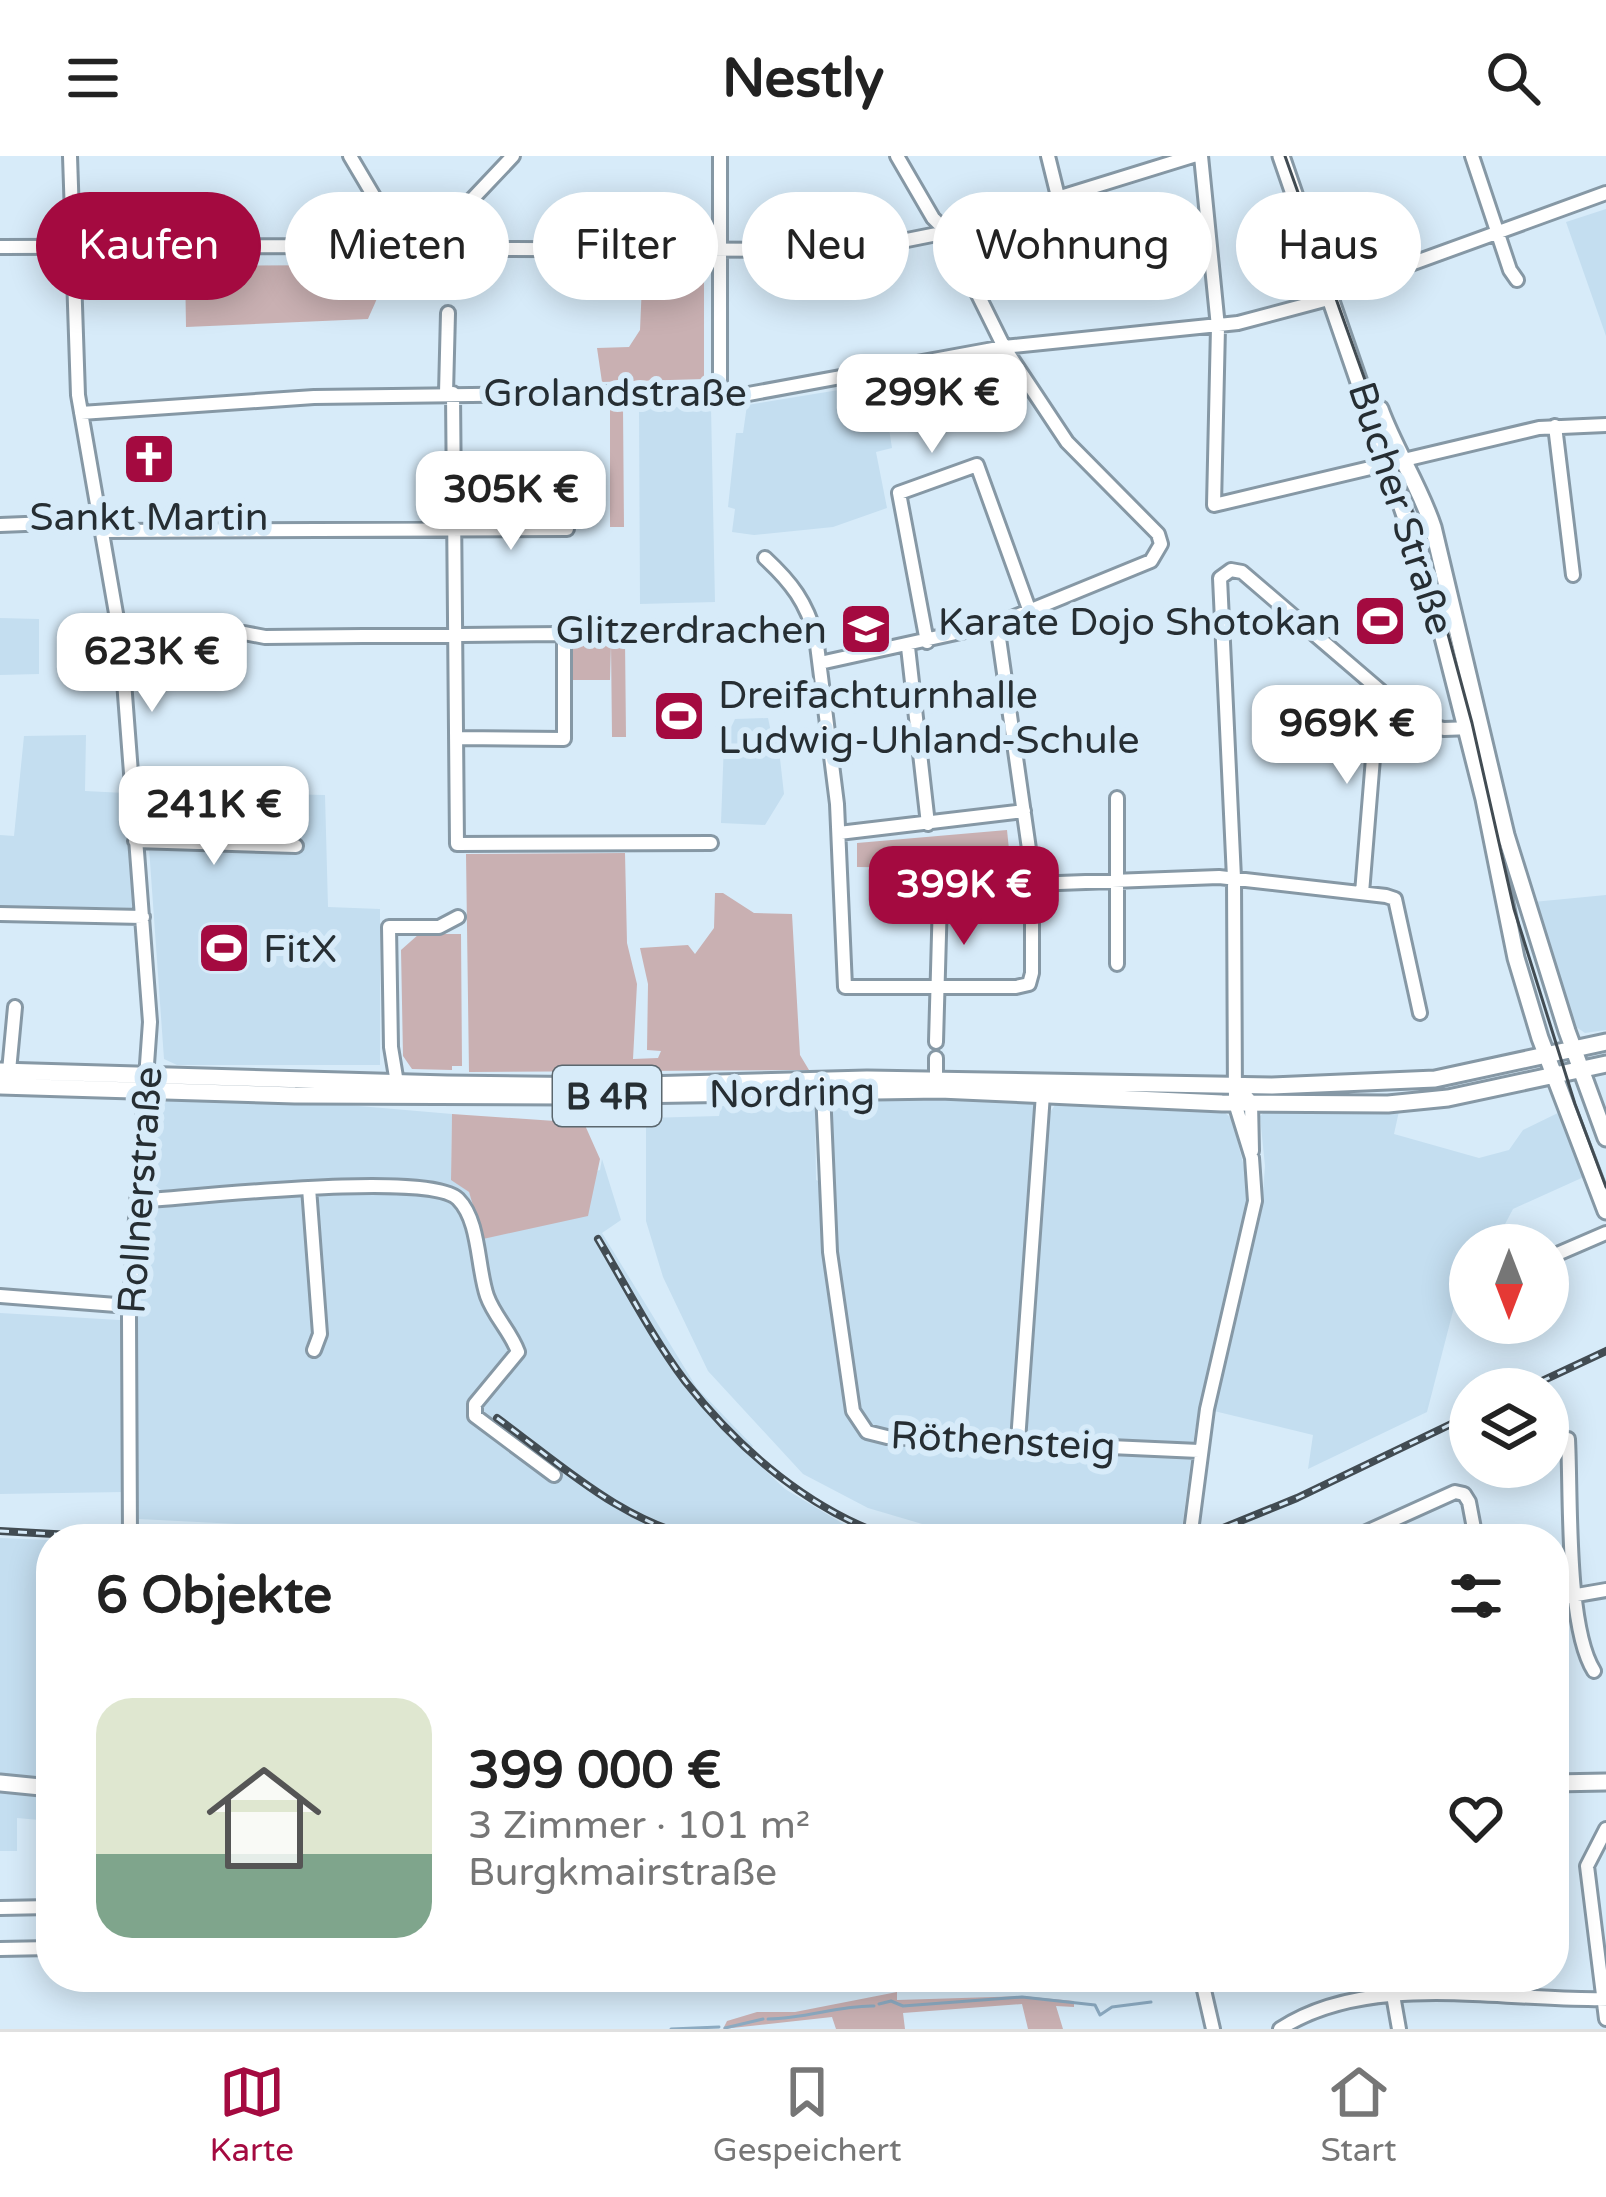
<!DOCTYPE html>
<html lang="de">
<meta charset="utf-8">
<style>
body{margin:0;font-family:"Varela Round",sans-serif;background:#f6f6f6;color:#222;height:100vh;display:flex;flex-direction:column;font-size:45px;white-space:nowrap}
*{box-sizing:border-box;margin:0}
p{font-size:39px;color:#767676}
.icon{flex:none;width:66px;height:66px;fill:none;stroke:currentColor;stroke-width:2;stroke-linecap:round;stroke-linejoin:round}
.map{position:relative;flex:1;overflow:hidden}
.drawer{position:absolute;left:36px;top:1368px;width:1533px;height:468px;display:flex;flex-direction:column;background:#fff;border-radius:48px;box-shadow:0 6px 30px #0003}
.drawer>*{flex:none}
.top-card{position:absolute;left:36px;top:36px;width:1536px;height:108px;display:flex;gap:24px}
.needle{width:78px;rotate:180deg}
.tools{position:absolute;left:1449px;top:1068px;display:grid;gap:24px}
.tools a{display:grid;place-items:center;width:120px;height:120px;border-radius:50%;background:#fff;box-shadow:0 6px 30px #0003;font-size:60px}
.price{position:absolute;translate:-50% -102px;padding:0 27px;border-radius:24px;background:#fff;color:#222;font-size:39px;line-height:78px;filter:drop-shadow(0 3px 6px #0008)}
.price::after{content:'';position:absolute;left:50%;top:72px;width:36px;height:27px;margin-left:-18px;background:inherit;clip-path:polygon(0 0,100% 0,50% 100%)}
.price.selected{background:#a40a40;color:#fff}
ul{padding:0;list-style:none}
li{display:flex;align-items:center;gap:36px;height:300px;padding:0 60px}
li span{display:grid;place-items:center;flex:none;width:336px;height:240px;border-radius:36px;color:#555}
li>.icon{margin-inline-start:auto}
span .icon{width:144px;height:144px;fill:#fffc;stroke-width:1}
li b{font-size:51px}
h2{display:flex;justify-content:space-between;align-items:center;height:144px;padding:0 60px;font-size:51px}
.chip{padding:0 42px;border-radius:54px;background:#fff;box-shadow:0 6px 30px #0003;font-size:42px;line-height:108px}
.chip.selected{background:#a40a40;color:#fff}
header{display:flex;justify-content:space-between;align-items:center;height:156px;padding:0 60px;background:#fff;font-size:54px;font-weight:700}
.tab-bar{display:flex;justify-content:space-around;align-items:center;height:168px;border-top:3px solid #e0e0e0;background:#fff;font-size:33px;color:#767676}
.tab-bar a{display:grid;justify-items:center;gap:6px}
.tab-bar .selected{color:#a40a40}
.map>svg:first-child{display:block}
</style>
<header><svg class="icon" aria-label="menu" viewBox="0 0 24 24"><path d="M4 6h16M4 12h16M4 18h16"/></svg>Nestly<svg class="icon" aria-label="search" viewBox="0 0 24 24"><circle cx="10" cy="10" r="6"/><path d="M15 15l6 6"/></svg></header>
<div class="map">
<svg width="1606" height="1873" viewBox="0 0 1606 1873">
<rect width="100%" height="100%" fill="#d7ebf9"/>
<path fill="#c4def0" d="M1606 53V180L1566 66Z
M882 227 892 292 876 296 887 352 833 371 754 379 732 376 735 353 728 351 736 277H743L747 249Z
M639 251H711L715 446 640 448Z
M0 462 39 463V518L0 519Z
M768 562 771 576H777L784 638 765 669 721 667 724 586 735 563Z
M86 579 85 635 125 637 135 752 0 750V679L14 680 24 580Z
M145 635 325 639 328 751 380 753V909H177L164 903Z
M1606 739V874L1585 877 1572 868 1533 746Z
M908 940 1031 945 1047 961 1055 949 1064 948 1221 953 1232 963 1246 1019V1054L1195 1274 1181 1380 1159 1383H973L868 1352 803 1318 708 1215 663 1121 646 1065V962L719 960 721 950 815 948 816 1024 830 1030 833 946 839 942Z
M170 942H266L452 958 451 1023 469 1036 475 1050 600 1014 602 1003 621 1064 602 1077 697 1232 753 1290 747 1297 785 1333 867 1382 719 1380 674 1372 664 1383H524L139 1363 138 1345 123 1336 0 1338V1157L136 1165 142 1085 149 1059 160 1050 164 1037 154 1028 151 1018 152 977 158 953Z
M1279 951 1399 955 1394 978 1479 1002 1509 994 1523 974 1562 955 1586 1020 1513 1053 1494 1089H1470L1427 1256 1308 1313 1313 1279 1214 1255 1262 1049 1265 1010 1260 960 1269 952Z
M0 1382 51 1384V1665L17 1662V1695H0Z"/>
<path fill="#c9b0b2" d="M445 52 454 61 451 95 441 96 429 112 417 114 407 110 399 93H388L387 59 394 53Z
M377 100C390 121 377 142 368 163L186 171 185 110 359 109 367 101Z
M704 104V223L602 226 597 192 629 191 640 174 643 105Z
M610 252H623L624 371H610Z
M570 483 625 484 626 581H612L611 488 610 524H570Z
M208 636 288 638 285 681 207 678Z
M1007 674 1011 713 857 711V687Z
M625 697 627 787 637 828 633 903 658 902 661 895 647 894 648 828 640 792 688 789 695 798 714 772 715 737H723L754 757 792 758 800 899 809 914 469 916 466 698Z
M419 778H461L462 910H452V914L412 913 403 900 401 794Z
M452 958 584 967 600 1003 588 1060 483 1083 469 1036 451 1024Z
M897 1836V1844L1022 1840 1074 1845V1851L1056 1850 1063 1873H1028L1022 1848 903 1857 905 1873H836L832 1861 723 1873 727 1865 757 1856H795Z"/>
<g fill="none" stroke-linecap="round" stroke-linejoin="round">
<path stroke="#8cabc2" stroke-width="3" d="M879 1848 891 1845 903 1850 1022 1841 1095 1849 1100 1859 1112 1851 1151 1846
M768 1863C805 1863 840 1849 874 1850
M725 1872 763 1863
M671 1873 719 1871"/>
<g stroke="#8698a5" stroke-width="18">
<path id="minor" d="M70 0 78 239 121 486 150 866 129 1161 130 1383
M513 0 461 55 460 84 467 93 812 94 897 86 947 76 1193 0
M720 0V236
M1048 0 1070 89 1092 82 1080 36
M1201 0 1218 171 1214 349 1539 272 1606 269
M1472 0 1510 114 1517 124
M0 91 379 90V49L350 0
M446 237 448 157
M453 237 457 688 711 687
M81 257 314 241 720 236 743 239 1004 191 1238 167 1332 142 1339 134 1606 37
M1555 270 1573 419
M0 369 100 365
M102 375 567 373
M765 402C792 427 806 446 816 481L837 648 845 831H1016L1029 828 1032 817V714L997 468
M244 477 265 481 564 478V583L456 582
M927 486 899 337 977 309 1029 453
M908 491 928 668
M820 507 997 468 1151 405 1161 388 1158 378 1067 286 1004 191 947 76 933 62 897 0
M1117 642V808
M839 677 1024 655
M135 685 296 690
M1032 728 1219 721 1386 740 1395 743 1420 857
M1362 737 1377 553 1384 538
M0 758 143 761
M936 886 940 743
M936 902V924
M9 915 15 851
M397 927 391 891 389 771H439L458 761
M1238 930 1251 946 1252 995
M823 935 830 1096 853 1255 867 1276 887 1281 1199 1295
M309 1032 320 1178 314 1194
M138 1045C188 1042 429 1014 458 1043 480 1065 477 1111 487 1140 494 1160 511 1176 518 1196L475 1248V1260L554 1319
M1548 1102 1606 1077
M0 1140 129 1150
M1568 1283C1571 1340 1566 1471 1594 1515
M1018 1285 1043 938
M1190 1383 1207 1253 1255 1045 1252 1002 1235 947 1234 722 1220 422 1231 414 1242 416 1418 567 1444 573 1472 572
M1351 1383 1455 1336 1464 1338 1469 1346 1476 1383
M1554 1443 1606 1434
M1606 1673 1587 1710 1606 1863
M0 1752 51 1751
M0 1793 51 1792
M1201 1821 1213 1873
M1393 1839 1399 1873
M1280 1873C1370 1814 1504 1846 1606 1843"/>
</g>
<g stroke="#8698a5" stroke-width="21">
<path id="major" d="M1281 0 1432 438 1484 643 1516 802 1540 882 1606 1055
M1380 253C1395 294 1419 329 1433 371L1506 679 1567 875 1606 982
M0 915 447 928 607 930 867 923 1272 930 1435 923 1606 886
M0 930 295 939 568 940 940 934 1222 947 1388 948 1448 942 1606 908
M0 1627 51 1632
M1554 1627 1606 1626"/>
</g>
<use href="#minor" stroke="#fff" stroke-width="12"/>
<use href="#major" stroke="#fff" stroke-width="15"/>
<path stroke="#424c53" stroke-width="3" d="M1285 0 1424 389 1472 567 1514 753 1575 948 1606 1031"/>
<g stroke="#424c53" stroke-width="8">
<path id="rail" d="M598 1083C626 1130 652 1181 685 1225 739 1294 812 1357 896 1383
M1525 1233 1606 1195
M497 1262C560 1308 625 1369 704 1383
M0 1375 143 1383
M1196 1383 1297 1342 1470 1259"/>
</g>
<use href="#rail" stroke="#d7ebf9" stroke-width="3" stroke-dasharray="9" stroke-linecap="butt"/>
</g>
<defs>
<g id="church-square" transform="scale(2.7)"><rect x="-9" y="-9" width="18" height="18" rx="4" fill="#a40a40" stroke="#d7ebf9"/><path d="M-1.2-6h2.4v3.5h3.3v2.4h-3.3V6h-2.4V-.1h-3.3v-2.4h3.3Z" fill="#fff"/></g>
<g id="stadium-square" transform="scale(2.7)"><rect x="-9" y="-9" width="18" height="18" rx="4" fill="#a40a40" stroke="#d7ebf9"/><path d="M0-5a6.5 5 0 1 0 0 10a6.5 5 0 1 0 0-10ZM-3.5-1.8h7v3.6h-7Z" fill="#fff"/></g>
<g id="school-square" transform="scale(2.7)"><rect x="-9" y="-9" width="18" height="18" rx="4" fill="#a40a40" stroke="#d7ebf9"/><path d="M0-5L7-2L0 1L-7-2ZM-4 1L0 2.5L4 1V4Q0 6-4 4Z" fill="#fff"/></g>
</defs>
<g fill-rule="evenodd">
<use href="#church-square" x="149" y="303"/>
<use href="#stadium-square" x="1380" y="465"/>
<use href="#school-square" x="866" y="473"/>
<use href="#stadium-square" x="679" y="560"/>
<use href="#stadium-square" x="224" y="792"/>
</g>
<g text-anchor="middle" stroke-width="12" stroke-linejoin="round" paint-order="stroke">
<rect fill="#d7ebf9" stroke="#5b676e" stroke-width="3" x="553" y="910" width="108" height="60" rx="9"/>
<g font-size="36" font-weight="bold" fill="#262e33">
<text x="607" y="953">B 4R</text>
</g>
<g font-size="39" fill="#262e33" stroke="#d7ebf9">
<text x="615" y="250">Grolandstraße</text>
<text transform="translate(1402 352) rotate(72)" y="14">Bucher Straße</text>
<text transform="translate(792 936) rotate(-1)" y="14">Nordring</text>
<text transform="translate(139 1034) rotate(-86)" y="14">Rollnerstraße</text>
<text transform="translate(1003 1284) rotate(3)" y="14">Röthensteig</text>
</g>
<g font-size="39" fill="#262e33" stroke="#d7ebf9" text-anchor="end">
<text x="149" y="374" text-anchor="middle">Sankt Martin</text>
<text x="1341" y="479">Karate Dojo Shotokan</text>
<text x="827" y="487">Glitzerdrachen</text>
<text x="718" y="552" text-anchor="start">Dreifachturnhalle<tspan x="718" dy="45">Ludwig-Uhland-Schule</tspan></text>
<text x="263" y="806" text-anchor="start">FitX</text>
</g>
</g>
</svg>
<div class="tools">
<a><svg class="needle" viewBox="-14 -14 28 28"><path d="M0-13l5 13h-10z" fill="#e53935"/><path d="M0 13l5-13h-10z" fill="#767676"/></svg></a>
<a><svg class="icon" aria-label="layers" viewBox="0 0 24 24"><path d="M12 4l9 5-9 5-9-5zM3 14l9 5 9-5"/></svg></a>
</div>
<b class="price" style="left:932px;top:300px">299K €</b>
<b class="price" style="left:511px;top:397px">305K €</b>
<b class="price" style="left:152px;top:559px">623K €</b>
<b class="price" style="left:1347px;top:631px">969K €</b>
<b class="price" style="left:214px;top:712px">241K €</b>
<b class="price selected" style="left:964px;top:792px">399K €</b>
<div class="top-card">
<a class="chip selected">Kaufen</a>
<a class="chip">Mieten</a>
<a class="chip">Filter</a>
<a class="chip">Neu</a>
<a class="chip">Wohnung</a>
<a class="chip">Haus</a>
</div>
<section class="drawer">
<h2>6 Objekte<svg class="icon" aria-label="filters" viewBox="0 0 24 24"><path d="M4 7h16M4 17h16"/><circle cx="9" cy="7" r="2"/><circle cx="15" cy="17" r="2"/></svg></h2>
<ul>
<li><span style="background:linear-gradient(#dfe7d0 65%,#7fa58c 0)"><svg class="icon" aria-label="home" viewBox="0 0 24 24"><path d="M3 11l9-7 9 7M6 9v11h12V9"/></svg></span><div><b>399 000 €</b><p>3 Zimmer · 101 m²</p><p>Burgkmairstraße</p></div><svg class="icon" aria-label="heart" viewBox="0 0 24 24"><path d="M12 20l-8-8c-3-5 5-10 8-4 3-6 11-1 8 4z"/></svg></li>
</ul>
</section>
</div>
<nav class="tab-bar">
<a class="selected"><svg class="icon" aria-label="map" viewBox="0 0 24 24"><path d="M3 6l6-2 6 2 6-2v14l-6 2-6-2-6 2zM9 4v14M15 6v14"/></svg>Karte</a>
<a><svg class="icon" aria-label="saved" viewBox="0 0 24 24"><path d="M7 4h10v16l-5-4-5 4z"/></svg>Gespeichert</a>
<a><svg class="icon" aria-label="home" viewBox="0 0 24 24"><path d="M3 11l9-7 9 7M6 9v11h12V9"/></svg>Start</a>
</nav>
